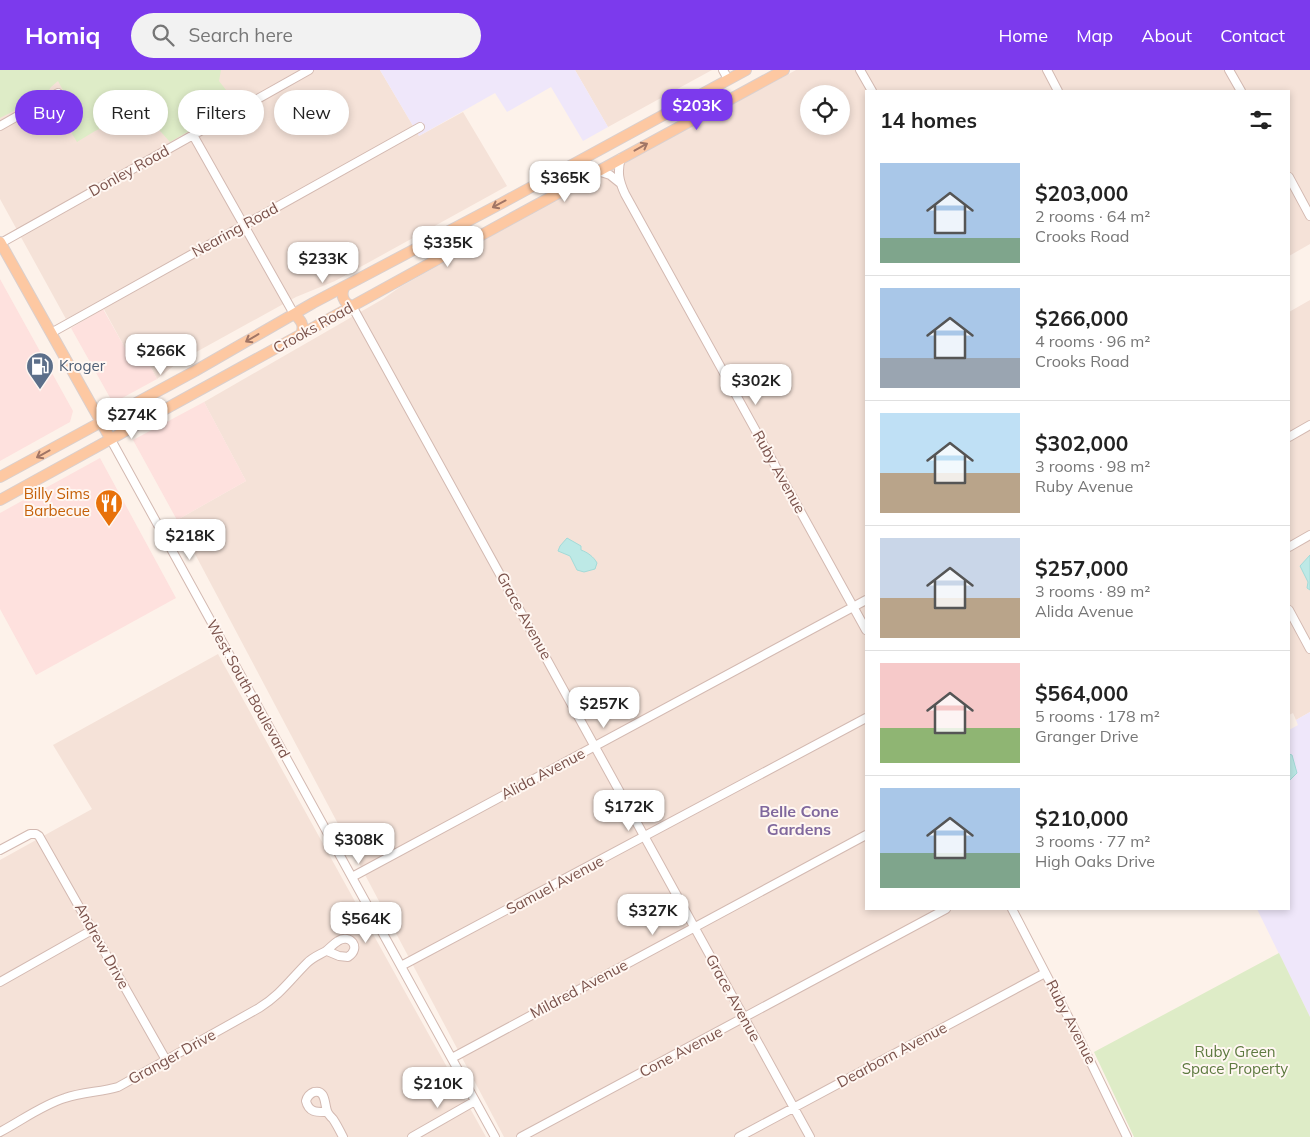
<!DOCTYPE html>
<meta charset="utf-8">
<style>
body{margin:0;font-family:Mulish,sans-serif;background:#f2f2f2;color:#222;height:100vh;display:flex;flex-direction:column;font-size:19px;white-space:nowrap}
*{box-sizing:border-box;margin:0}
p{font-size:16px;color:#767676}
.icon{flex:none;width:28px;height:28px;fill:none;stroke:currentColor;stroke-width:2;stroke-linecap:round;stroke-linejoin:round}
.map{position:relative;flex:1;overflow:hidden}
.panel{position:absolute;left:865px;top:20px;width:425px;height:820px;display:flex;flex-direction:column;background:#fff;border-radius:0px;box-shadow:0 2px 8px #0003}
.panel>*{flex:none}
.hud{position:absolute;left:15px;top:20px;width:475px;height:45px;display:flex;gap:10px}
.fabs{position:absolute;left:800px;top:15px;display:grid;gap:10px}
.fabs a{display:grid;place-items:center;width:50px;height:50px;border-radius:50%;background:#fff;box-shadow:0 2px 8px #0003;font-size:25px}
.price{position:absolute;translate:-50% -42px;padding:0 11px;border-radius:10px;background:#fff;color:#222;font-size:16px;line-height:32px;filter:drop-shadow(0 1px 2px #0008)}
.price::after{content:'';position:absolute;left:50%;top:30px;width:15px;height:11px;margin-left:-8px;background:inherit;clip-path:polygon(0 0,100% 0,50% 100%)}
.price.active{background:#7c3aed;color:#fff}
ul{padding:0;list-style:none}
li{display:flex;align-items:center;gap:15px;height:125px;padding:0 15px}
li+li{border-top:1px solid #e0e0e0}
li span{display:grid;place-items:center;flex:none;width:140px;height:100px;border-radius:0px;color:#555}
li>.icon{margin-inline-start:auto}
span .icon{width:60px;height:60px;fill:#fffc;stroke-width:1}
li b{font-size:21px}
h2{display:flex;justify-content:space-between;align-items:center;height:60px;padding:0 15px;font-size:21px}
.tag{padding:0 18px;border-radius:22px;background:#fff;box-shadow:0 2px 8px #0003;font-size:18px;line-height:45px}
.tag.active{background:#7c3aed;color:#fff}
header{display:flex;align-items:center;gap:30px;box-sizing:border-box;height:70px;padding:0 25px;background:#7c3aed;color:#fff}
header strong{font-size:24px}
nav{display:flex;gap:28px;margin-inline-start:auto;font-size:18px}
.search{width:350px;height:45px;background:#f2f2f2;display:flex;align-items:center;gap:12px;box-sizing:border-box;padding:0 18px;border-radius:28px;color:#767676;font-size:19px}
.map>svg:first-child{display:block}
</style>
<header>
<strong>Homiq</strong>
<div class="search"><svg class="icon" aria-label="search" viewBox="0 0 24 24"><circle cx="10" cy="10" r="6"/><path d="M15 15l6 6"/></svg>Search here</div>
<nav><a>Home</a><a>Map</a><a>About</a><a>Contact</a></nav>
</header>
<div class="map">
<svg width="1310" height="1067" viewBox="0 0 1310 1067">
<rect width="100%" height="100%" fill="#fdf2ea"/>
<path fill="#f5e2d8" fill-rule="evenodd" d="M0 0H380L419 66 463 42 507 116 335 211 296 227 180 291 157 309 137 272 125 278 100 232 66 249 0 129Z
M575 0H712L608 57Z
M796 0H1310V174L1289 186V21H866V839H1008L1027 878 1065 949 1123 1067H504L177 450 246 411 204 332 383 229 400 217 532 143ZM809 24H841V56H809Z
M1310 230V642L1296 650 1293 643 1289 645V242Z
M218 584 404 920 486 1067H0V790L92 739 53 675Z"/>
<path fill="#fee1de" d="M0 209 73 341 70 352 0 391Z
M103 239 125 278 137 272 157 309 113 333 71 258Z
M204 332 246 411 177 450 133 370Z
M100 388 176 528 36 605 0 539V443Z"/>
<path fill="#efe7fa" d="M380 0H575L608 57 583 71 551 17 507 42 495 23 419 66Z
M1310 642V947L1257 839H1289V660L1298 655 1296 650Z"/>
<path fill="#deecc7" d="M0 0H221L219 11 237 34 170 72 152 52 136 43 95 61 77 72 56 37 66 26 58 11 51 17 46 25 0 48Z
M1279 883 1310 947V1067H1134L1094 982Z"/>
<path fill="#bde9e6" stroke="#a3dbd8" d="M567 468 581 476V480C587 482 594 487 597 493L595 499 584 502 577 500 570 486 558 481 560 476Z
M1310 485V520L1307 518 1308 512 1300 496Z
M1289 684 1292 685 1297 703 1289 711Z"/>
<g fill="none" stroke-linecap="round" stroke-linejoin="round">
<g stroke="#d3b9b1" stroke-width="10">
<path id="minor" d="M723 0 728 9
M860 0 872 21
M1047 0 1058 21
M1229 0 1241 21
M0 56 58 23
M193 65 294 244
M621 88C617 102 619 111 625 124L866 560
M598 101 610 105 620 113
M1289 107 1310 146
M1 173 309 0
M352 236 810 1067
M51 263 420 57
M1289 367 1310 355
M110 368 495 1067
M1289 477 1310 465
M1289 540 1310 579
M0 780 30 764H36L39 766 166 990
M352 807 866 530
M1012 839 1074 958 1127 1067
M401 896 866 648
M0 912 92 860
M452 988 866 765
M327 1042C317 1042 309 1043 306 1031 307 1027 309 1024 314 1022 327 1019 324 1037 328 1043 329 1045 331 1047 333 1049 337 1055 340 1061 343 1067
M0 1062C21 1051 42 1035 65 1028 82 1022 101 1022 118 1017L259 938C280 925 290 910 307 893 313 887 319 885 326 881 330 878 333 874 338 871 350 863 362 878 348 887L339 886 327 881
M412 1067 475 1031
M521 1067 946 839
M739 1067 1045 903"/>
</g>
<g stroke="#dacfcd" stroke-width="12">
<path id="major" d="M0 172 110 368
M345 216C340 224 343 233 352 236
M294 244C301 250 305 255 301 265
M0 407 195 301 313 233 502 133 746 0
M0 430 507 151 784 0"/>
</g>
<use href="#minor" stroke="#fff" stroke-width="8"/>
<use href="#major" stroke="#fdc8a2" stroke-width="10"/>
</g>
<defs><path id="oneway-shaft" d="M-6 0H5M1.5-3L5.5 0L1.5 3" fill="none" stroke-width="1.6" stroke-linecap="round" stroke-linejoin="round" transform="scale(1.25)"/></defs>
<g stroke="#a17565">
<use href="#oneway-shaft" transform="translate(641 77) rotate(-29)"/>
<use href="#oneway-shaft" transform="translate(499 134) rotate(152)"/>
<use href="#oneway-shaft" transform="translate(252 268) rotate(149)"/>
<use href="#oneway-shaft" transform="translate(43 384) rotate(151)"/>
</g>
<defs>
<g id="fuel-pin" transform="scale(1.4375)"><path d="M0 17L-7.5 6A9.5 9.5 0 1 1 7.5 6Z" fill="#5c6f8a" stroke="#fff7f2"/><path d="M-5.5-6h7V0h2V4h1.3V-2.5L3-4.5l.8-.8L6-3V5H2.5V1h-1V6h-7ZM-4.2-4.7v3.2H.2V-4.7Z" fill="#fff"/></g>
<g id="restaurant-pin" transform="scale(1.4375)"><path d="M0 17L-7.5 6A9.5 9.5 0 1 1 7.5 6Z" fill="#e8710a" stroke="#fff7f2"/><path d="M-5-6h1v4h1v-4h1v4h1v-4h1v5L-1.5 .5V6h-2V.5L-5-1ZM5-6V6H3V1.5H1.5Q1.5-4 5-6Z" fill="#fff"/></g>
</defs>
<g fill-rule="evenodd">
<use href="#fuel-pin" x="40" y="296"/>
<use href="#restaurant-pin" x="109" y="433"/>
</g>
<g text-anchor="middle" stroke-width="4" stroke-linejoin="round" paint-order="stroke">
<g font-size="15" fill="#7a524b" stroke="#fff7f2">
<text transform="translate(129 101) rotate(-29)" y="5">Donley Road</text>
<text transform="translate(235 160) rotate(-29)" y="5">Nearing Road</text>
<text transform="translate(313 258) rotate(-29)" y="5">Crooks Road</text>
<text transform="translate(779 402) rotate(61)" y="5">Ruby Avenue</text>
<text transform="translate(524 546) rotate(61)" y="5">Grace Avenue</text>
<text transform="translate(248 619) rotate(61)" y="5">West South Boulevard</text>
<text transform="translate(543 704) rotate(-28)" y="5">Alida Avenue</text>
<text transform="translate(555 815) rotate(-28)" y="5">Samuel Avenue</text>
<text transform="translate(102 876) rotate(61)" y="5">Andrew Drive</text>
<text transform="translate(579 919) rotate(-28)" y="5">Mildred Avenue</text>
<text transform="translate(733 928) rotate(61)" y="5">Grace Avenue</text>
<text transform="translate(1071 952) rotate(63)" y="5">Ruby Avenue</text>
<text transform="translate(681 982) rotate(-28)" y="5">Cone Avenue</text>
<text transform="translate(892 985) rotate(-28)" y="5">Dearborn Avenue</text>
<text transform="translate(172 987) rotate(-29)" y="5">Granger Drive</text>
</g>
<g font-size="15" fill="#4e5e75" stroke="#fff7f2" text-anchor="start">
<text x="59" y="301">Kroger</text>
</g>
<g font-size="15" fill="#c56008" stroke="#fff7f2" text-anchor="end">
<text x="90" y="429">Billy Sims<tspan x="90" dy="17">Barbecue</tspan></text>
</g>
<g font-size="15" fill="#5e7a40" stroke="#fff7f2">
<text x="1235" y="987">Ruby Green<tspan x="1235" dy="17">Space Property</tspan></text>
</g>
<g font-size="16" font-weight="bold" fill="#80689d" stroke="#fff7f2">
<text x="799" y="747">Belle Cone<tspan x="799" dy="18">Gardens</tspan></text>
</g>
</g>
</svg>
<div class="fabs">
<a><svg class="icon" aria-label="locate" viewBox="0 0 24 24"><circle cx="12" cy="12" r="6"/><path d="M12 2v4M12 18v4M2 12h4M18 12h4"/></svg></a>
</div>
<b class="price active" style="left:697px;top:61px">$203K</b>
<b class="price" style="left:565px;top:133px">$365K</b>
<b class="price" style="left:448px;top:198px">$335K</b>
<b class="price" style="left:323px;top:214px">$233K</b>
<b class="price" style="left:161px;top:306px">$266K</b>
<b class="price" style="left:756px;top:336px">$302K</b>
<b class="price" style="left:132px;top:370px">$274K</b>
<b class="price" style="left:190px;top:491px">$218K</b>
<b class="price" style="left:604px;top:659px">$257K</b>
<b class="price" style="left:629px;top:762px">$172K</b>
<b class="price" style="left:359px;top:795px">$308K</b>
<b class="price" style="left:653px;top:866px">$327K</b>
<b class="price" style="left:366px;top:874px">$564K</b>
<b class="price" style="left:438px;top:1039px">$210K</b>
<div class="hud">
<a class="tag active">Buy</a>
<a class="tag">Rent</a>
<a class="tag">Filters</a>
<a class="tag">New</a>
</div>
<section class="panel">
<h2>14 homes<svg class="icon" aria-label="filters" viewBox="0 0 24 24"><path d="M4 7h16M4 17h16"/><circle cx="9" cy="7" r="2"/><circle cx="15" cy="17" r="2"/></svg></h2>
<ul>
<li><span style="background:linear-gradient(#a9c7e8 75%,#7fa58c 0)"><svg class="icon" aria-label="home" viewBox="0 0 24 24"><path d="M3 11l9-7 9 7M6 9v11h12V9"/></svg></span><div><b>$203,000</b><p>2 rooms · 64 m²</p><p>Crooks Road</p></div></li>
<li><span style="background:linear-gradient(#a9c7e8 70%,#9aa5b1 0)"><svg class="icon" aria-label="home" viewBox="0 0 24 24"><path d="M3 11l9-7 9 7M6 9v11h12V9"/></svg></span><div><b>$266,000</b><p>4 rooms · 96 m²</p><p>Crooks Road</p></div></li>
<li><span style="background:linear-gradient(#bfe0f5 60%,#b9a48a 0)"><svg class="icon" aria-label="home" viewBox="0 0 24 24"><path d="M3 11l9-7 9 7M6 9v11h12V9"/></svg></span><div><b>$302,000</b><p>3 rooms · 98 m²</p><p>Ruby Avenue</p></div></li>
<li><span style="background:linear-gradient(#c9d6e8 60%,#b9a48a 0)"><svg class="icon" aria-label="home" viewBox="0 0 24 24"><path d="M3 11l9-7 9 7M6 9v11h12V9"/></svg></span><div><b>$257,000</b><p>3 rooms · 89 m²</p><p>Alida Avenue</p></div></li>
<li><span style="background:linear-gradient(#f6c9c9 65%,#8fb573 0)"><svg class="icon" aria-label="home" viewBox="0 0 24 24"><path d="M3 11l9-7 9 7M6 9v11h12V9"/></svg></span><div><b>$564,000</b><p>5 rooms · 178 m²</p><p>Granger Drive</p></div></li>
<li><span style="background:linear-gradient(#a9c7e8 65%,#7fa58c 0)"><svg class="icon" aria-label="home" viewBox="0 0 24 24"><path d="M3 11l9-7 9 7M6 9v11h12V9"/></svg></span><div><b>$210,000</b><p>3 rooms · 77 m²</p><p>High Oaks Drive</p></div></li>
</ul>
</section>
</div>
